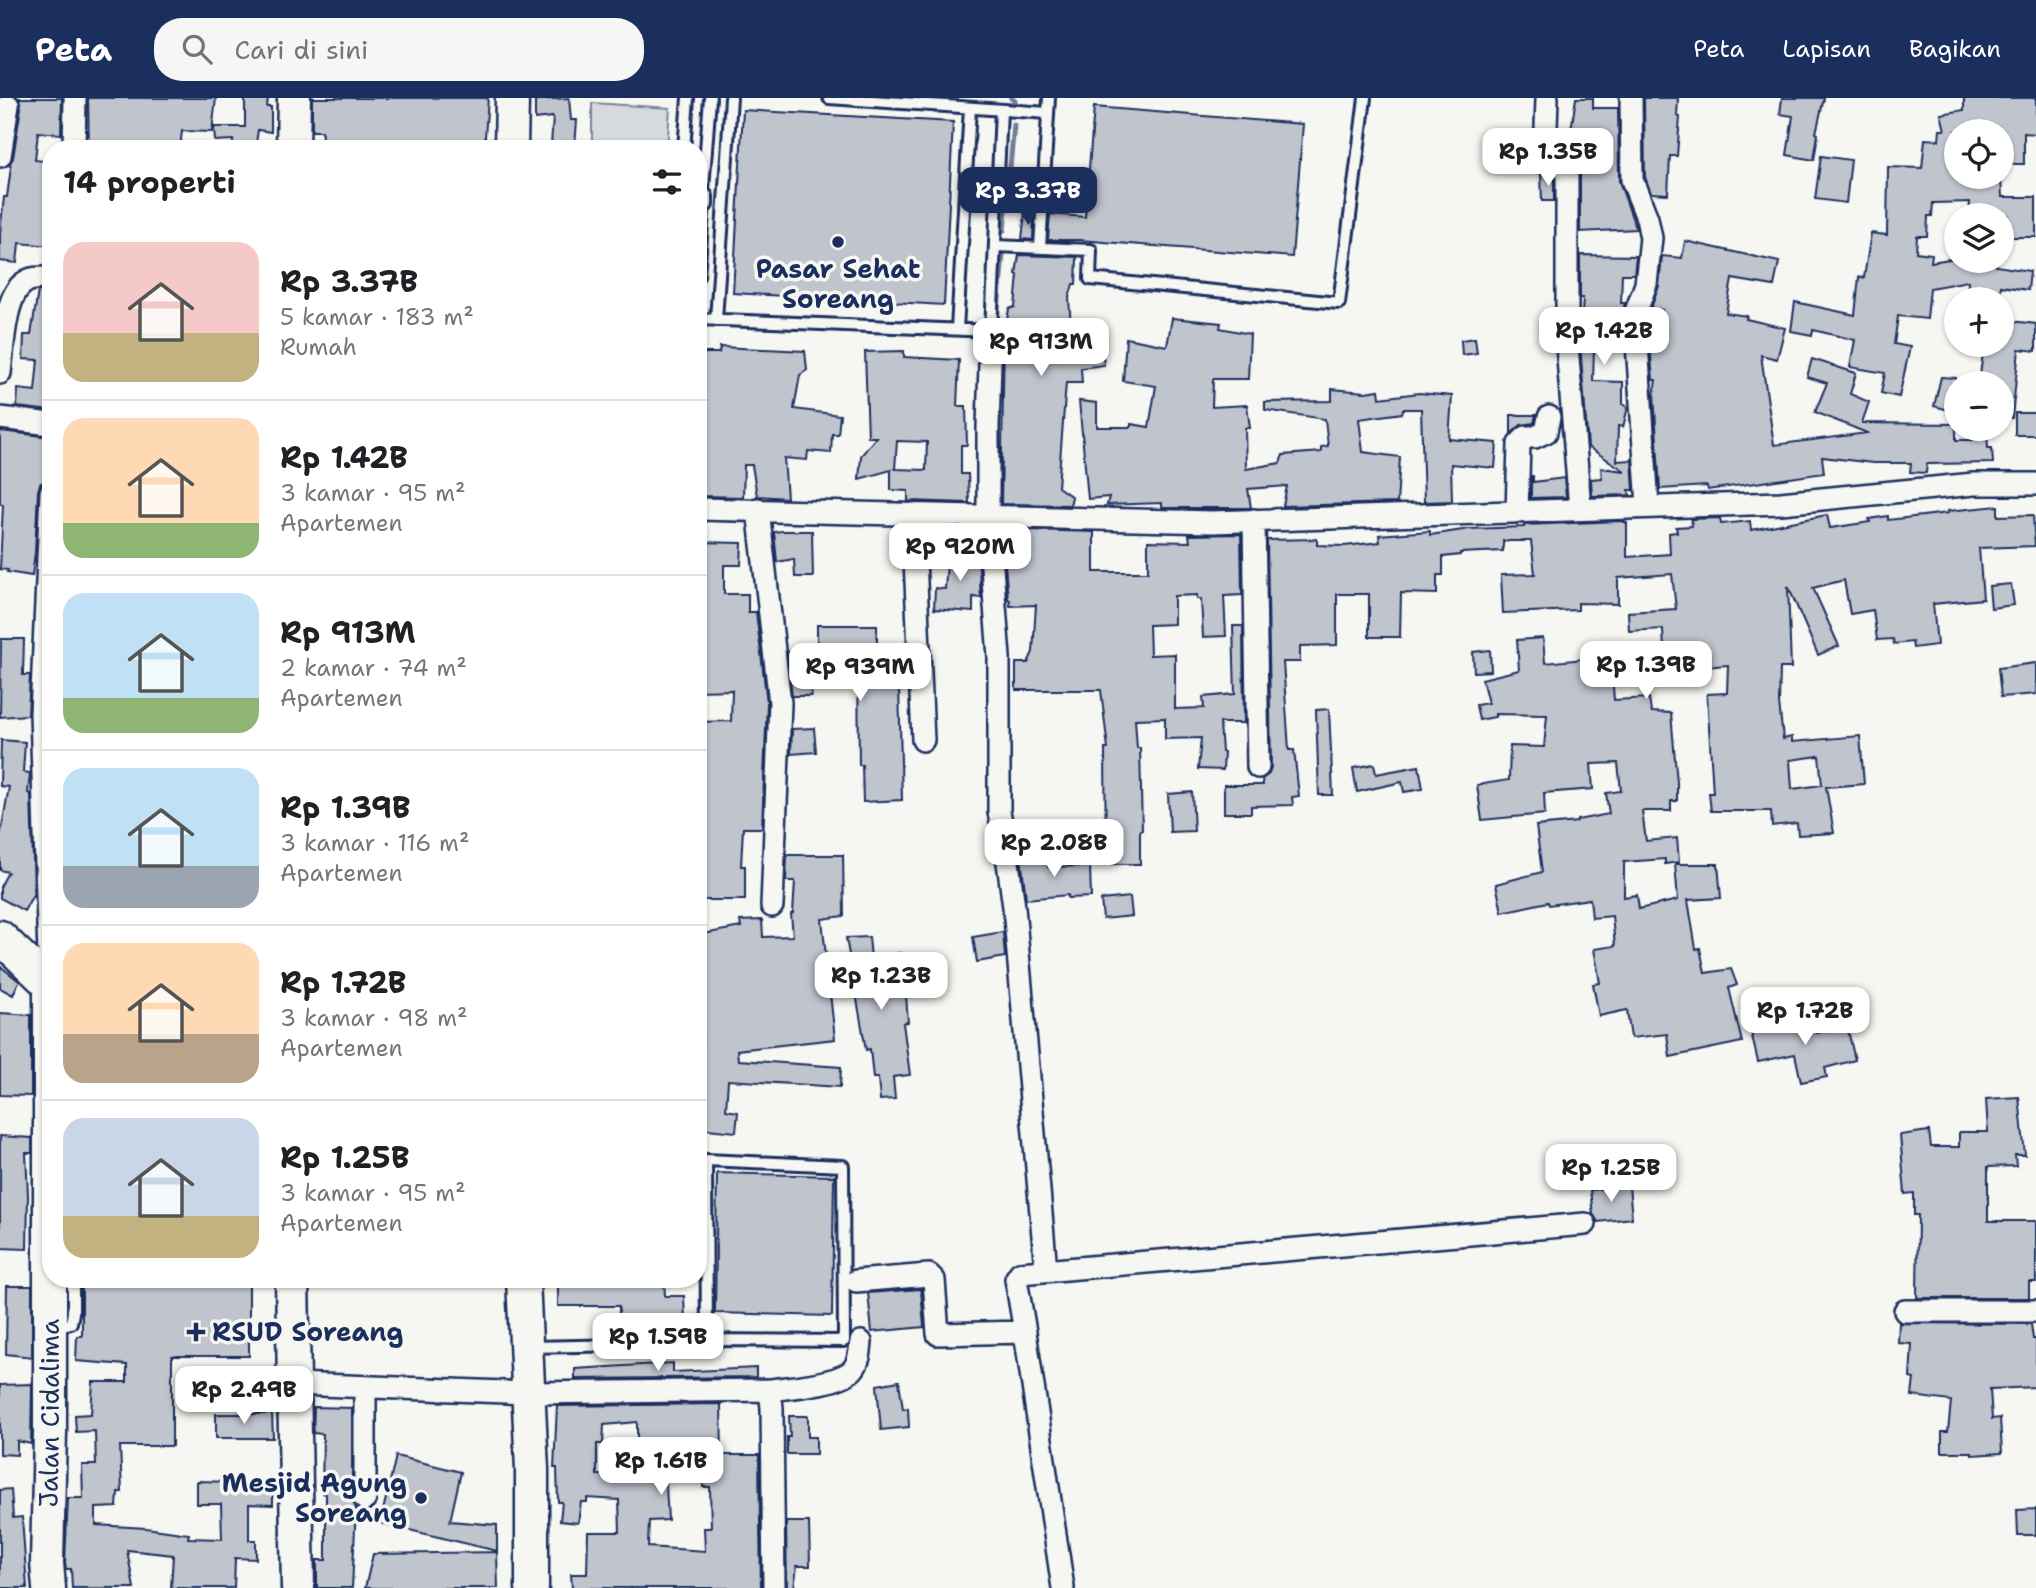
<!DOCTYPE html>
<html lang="id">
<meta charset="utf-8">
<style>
body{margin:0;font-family:"Shantell Sans",sans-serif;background:#f6f6f6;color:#202124;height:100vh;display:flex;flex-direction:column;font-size:26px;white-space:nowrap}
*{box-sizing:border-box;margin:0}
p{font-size:23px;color:#757577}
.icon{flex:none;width:38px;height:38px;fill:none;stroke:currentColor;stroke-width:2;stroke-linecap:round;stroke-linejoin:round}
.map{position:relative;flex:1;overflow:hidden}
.side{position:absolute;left:42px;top:42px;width:665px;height:1148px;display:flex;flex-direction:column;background:#fff;border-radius:28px;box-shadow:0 2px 5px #0004}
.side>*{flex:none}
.tools{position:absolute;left:1944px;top:21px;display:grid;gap:14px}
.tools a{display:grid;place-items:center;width:70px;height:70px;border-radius:50%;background:#fff;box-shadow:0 2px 5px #0004;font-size:35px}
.price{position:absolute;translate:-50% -60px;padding:0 16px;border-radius:14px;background:#fff;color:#222;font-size:23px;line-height:46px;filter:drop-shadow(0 2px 4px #0008)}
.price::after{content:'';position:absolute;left:50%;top:42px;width:21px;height:16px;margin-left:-10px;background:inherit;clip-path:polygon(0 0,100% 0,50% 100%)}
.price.current{background:#1b2f5e;color:#fff}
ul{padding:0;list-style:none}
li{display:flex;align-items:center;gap:21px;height:175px;padding:0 21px}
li+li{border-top:2px solid #e0e0e0}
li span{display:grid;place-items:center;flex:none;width:196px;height:140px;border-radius:21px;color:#555}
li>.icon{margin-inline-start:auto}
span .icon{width:84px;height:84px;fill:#fffc;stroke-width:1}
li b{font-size:30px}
h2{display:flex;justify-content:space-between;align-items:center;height:84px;padding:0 21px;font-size:30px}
header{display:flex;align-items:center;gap:42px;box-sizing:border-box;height:98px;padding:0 35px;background:#1b2f5e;color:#fff}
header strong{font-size:33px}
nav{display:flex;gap:38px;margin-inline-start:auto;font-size:24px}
.search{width:490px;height:63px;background:#f6f6f6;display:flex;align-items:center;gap:18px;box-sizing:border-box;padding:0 24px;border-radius:28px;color:#757577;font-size:26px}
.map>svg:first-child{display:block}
</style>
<header>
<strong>Peta</strong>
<div class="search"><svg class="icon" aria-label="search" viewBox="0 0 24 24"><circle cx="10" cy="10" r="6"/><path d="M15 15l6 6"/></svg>Cari di sini</div>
<nav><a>Peta</a><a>Lapisan</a><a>Bagikan</a></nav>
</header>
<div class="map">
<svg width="2036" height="1490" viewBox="0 0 2036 1490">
<rect width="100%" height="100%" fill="#f6f6f2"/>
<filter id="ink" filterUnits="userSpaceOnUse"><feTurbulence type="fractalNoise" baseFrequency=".0143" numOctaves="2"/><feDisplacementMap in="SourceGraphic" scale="14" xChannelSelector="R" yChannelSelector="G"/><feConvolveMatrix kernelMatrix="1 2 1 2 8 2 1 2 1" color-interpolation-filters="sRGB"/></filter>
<g filter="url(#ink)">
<path fill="#d6d9dd" stroke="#78849e" stroke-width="2" d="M592 5 670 10 667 51H592Z"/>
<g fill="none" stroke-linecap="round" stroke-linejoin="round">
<path stroke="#717e99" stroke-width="5" d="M1011 0 1015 3V8
M1004 132 1014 27
M997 223 1003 156"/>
</g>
<path fill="#c0c4cd" stroke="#1b2f5e" stroke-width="2" fill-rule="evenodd" d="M19 0H62L61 36 38 34 35 62 51 64V148L19 145 17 165 0 163V136L4 99H7L11 69 9 67 13 60 21 9Z
M88 0H216L212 34 182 33 180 51H89Z
M245 0H268L267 9H271V34L258 32 255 51H233V42L215 43 214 29H245Z
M312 0H488L484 51H321L322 33H312Z
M569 0 571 22H577L575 48 551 47 553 19 535 21V2Z
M1576 0H1593V10H1618L1619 83 1636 131 1580 134V69L1578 64 1570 57 1568 52Z
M1644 0H1678L1677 18 1680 19 1677 58H1670L1668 96 1651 95 1645 79Z
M1782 0H1824L1816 35 1818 36 1814 62 1787 57 1793 18 1780 16Z
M1964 0H2036V36L2024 35V66H2002V33H1956V79H2001L2002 99H2036V139H2008V117H1969L1970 104 1933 105 1932 118H1928L1927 138H1917L1916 154 1932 156 1931 164 1956 160V163L1997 164 1996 168 2030 173 2028 192 2001 188 1999 201H1967L1968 183 1930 190 1927 221 1898 218 1894 246 1910 249 1899 299 1881 295 1885 275 1850 269 1855 242 1813 232 1812 237 1791 233 1795 204 1855 217 1859 179 1864 180 1871 135 1887 137 1888 69 1922 70 1925 41 1939 42 1940 32H1945L1941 16 1964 12Z
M1094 9 1303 26 1292 159 1079 142H1048L1050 116 1085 119Z
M743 12 953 24 944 207 733 195Z
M1821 58 1851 62 1846 105 1815 101Z
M1541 75 1554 81V103H1542Z
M1025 115H1034L1033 142 1022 141Z
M1685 143 1779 164 1774 188 1732 181 1726 215 1747 218 1746 221 1785 230 1777 261 1761 257 1774 347 1867 335 1815 314 1827 285 1807 279 1812 261 1856 275 1850 296 1869 304 1862 325 1956 326V342H1973L1974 334H1987L1988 350H1992L1993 365 1927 366 1926 375 1910 374 1911 365H1873L1822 359 1824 375 1708 392 1707 388 1660 391 1654 296 1656 282H1653L1650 247 1656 248 1662 212 1651 210 1659 188 1662 158 1682 160Z
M1019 157 1077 159 1076 186H1073L1069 200 1071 229H1099L1104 267 1081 270 1082 285H1066L1058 389 1072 399 1070 407 1001 406 1004 238 1009 211 1015 209 1018 177 1016 176Z
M1580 157 1636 158 1634 176H1622L1621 205H1625L1622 216 1623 230 1600 227 1597 251 1594 250 1593 283 1623 284V306L1628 309 1623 329 1618 328 1617 363 1632 362 1634 392H1629L1630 397 1592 398 1591 381 1602 380 1601 370 1625 373 1588 349 1580 246 1583 200H1580Z
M38 193H51V313L17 309 18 291 35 293 38 262 23 261 24 237H31Z
M1172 220 1221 225 1220 230 1250 236 1248 281H1213L1212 309 1247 307 1250 330H1245L1246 371 1280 365 1283 357 1321 354V349L1328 348 1325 321 1265 312V304L1332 303V291L1365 294 1379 292 1380 300 1419 295 1452 298 1449 341 1497 345 1495 370 1451 366 1452 403 1424 404 1421 311H1403L1402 315 1359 321 1363 354 1400 359 1397 405 1283 408 1287 388 1248 391 1251 410H1162V405L1107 407 1109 399 1088 401 1079 303 1097 305V329H1131V326L1149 329 1156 288 1123 283 1126 240 1167 248Z
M2002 222 2036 226V253L2019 251 2012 320 2002 319V285H1979L1984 247H2002Z
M1475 240 1477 255 1462 257 1461 242Z
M720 249 805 253 807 272 800 277 794 311 840 317 838 336H832L831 355 808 353 807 362 784 360 787 400 757 398 752 367H744L743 399 701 398 698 255H719Z
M904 253V259L959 262 957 308H966L967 347H961V376H968L969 405 908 403V393L891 392V372L859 381 861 358 876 339H868L865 254ZM897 343 927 344 926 372 895 371Z
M1941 279 1956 280V314L1934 308Z
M2015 315H2036V337H2015Z
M1511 317H1536L1534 325 1521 327 1511 336Z
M0 333 51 339 46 382 40 386 38 393 35 454 32 478 7 474 8 472 0 471 3 406H0Z
M1531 378H1533V384L1564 380 1566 399 1531 400Z
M1998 408V418L2033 417 2035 448 1979 450 1983 501 1933 506 1937 547 1913 550 1912 544 1894 546 1893 541 1877 542 1873 512 1850 516 1844 482 1813 490 1839 548 1818 557 1788 488 1791 570H1780L1779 605 1783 641 1792 639V644L1860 638 1864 686 1826 689 1834 735 1798 737 1797 725 1772 728 1771 713H1711L1709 695H1713L1707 596 1727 595 1728 567 1612 576 1614 602 1649 600 1651 614 1671 615 1677 685V703H1671V713H1642L1646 743 1677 740 1679 764 1665 766V761L1624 764V799L1637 797 1639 811 1678 802 1675 766H1718L1721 800 1688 802 1696 851 1700 850 1705 875 1731 871 1737 887 1729 890 1742 944 1670 959 1667 936 1631 940 1627 912 1599 918 1593 886 1600 885 1594 851 1615 848 1612 818 1592 820 1590 801 1549 807 1548 804 1502 814 1496 786 1542 774 1536 728 1577 724V722L1609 716 1606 695 1621 693 1618 665 1591 666 1593 691 1544 695 1545 716 1482 722 1477 687 1509 682 1510 648 1544 649 1547 617 1495 616V619L1479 622 1476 607 1488 605 1482 581 1519 572 1517 542 1543 540 1545 565 1664 553 1663 531 1629 533 1628 514 1676 511 1672 476 1618 480V506L1578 505V512L1503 515 1501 477 1535 476 1531 443H1503V453L1460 455V457L1443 459V477H1437V496L1401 495 1400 539H1369V496H1337V547L1300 548V564H1283L1289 652H1294L1299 698 1292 699 1293 707 1251 708V715H1224V687H1263L1262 681 1269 676 1271 669 1267 442 1317 441V447L1344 448 1380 444 1379 437 1430 433V437L1469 431 1524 429V427L1622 423 1627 425V459L1670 456 1669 435 1677 434 1676 429 1692 428 1691 421 1720 420 1721 426 1750 423 1751 432 1827 417 1830 430 1870 424 1869 421 1888 418V422L1948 415V413ZM1819 658 1822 687 1792 691 1790 662Z
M1028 432 1094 434V474H1148V443L1190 444 1189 437 1241 436 1242 497 1224 498 1226 538 1203 539 1201 501H1197V497L1174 498V526L1149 527 1150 557 1175 556V611L1204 610 1203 599 1235 596 1233 528H1243L1244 625H1220L1222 654H1224L1223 672 1198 671 1201 640 1165 641V620L1135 621 1137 650H1140L1142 732H1140V766H1106L1105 651H1108L1101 592H1016V565H1028L1033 554 1036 507 1010 508V502L1008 501 1004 455 1007 456 1008 437 1028 434Z
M782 433H812L813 479H795L794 461 777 464 774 434Z
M698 444 742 445 741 467H724V496H748V514H756L767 605 762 730H743L741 768H745V802H703L704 759 698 758V624L731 623 732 592 698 593V569H701V536H698Z
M948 452 978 454 981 500 973 499V514L934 511 935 490 945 491Z
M2011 486 2014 507 1991 510 1989 488Z
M817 527H877V588H899L902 702 863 704 862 667H859L858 565H825V575L812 574 811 598H792L787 554H817Z
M1 541H24L23 577H30L28 617 0 619Z
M1490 552 1491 573 1474 574 1473 554Z
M2036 565V596L2001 599 1998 570Z
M1329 611 1333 697H1319L1316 612Z
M814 630 816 654 791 656 792 631Z
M1 642 25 644 23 674 30 675 28 695 31 696 34 795 24 813 0 800V789L8 774 0 772V739L9 689 0 688Z
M1374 666 1376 676 1419 668 1423 691 1404 694 1402 684 1357 694 1353 670Z
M1192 694 1194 733 1170 734 1168 696Z
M787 757H843L844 818 822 821 835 941 737 952 738 962 841 969 840 989 728 982 726 1012 738 1014 736 1034 698 1030V987H701L703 931H698V887H706L698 837 741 829 740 823 762 822 763 839 793 838 791 816 793 815 795 783H786Z
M1047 757 1048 769 1090 768 1091 799 1068 800V797L1026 801 1021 759Z
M1130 799 1132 818 1103 821 1101 802Z
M1003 834 1005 859 977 864 973 839Z
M869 839 871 860 901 855 904 871 908 924 903 925 910 977 893 979 895 1001 880 1002 878 980H873L870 951 866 952 846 840Z
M0 868 19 883 13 897 0 890Z
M0 915 31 917V998L0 997Z
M1814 920 1817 935 1847 928 1855 962 1825 970 1827 979 1801 984 1795 956 1758 964 1751 934Z
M2019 999 2025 1057H2015L2016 1068 1988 1069V1123H2036V1184H2029V1200H1917L1918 1117H1914V1095L1905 1096 1900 1037 1929 1033 1931 1049H1959V1034H1988L1986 1001Z
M0 1038 32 1040V1055H26L28 1097 27 1151 0 1150Z
M717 1075 834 1078 832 1218 715 1215Z
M1629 1088 1632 1120 1598 1124 1593 1116 1590 1092Z
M82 1181H249V1258H172V1348H120L122 1394H118L117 1409 96 1410V1427L146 1430 189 1436 188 1440 222 1441 221 1406H197V1383L273 1385V1407L249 1406V1442H256V1461L235 1460 234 1490H171L173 1457 127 1452 134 1490H72L71 1471H66L65 1464 68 1400H83L82 1367H96L95 1333 76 1334 75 1317 91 1316 93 1284H127V1267L76 1263 77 1238H82Z
M558 1181H664L665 1198H684L685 1223H619V1208H558Z
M7 1188H32V1259L6 1256Z
M921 1191 924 1229 872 1234 868 1195Z
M1899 1225 2031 1226 2033 1241H2036V1289L1990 1291 1992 1321 2000 1320 2002 1355 1972 1357V1354H1942V1334H1948L1951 1303 1912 1298 1914 1281 1910 1280 1912 1246 1898 1245Z
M673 1265V1274L756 1270V1279L575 1281V1271Z
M899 1283 903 1311 908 1310 909 1329 881 1332 877 1287Z
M32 1286 31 1346 17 1343V1357L0 1356V1287Z
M721 1306 722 1357H759L761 1490H572L571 1476H587L588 1434H620L619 1402 587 1400V1404H581L578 1425 560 1423 562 1404H558L557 1370H554L557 1308ZM637 1324V1380L605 1381V1377H597V1346H603L604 1327ZM702 1346 703 1389H710L711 1430H704L705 1453 648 1449 649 1423 668 1422 665 1371 674 1370 672 1347Z
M314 1309 352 1310V1401L356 1410 352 1490H317V1462H326V1396L322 1395 323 1336 313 1335Z
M216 1316H272L273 1340H216Z
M789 1318H808V1339H816V1356H787V1339H790Z
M396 1358 461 1374 450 1423 497 1427V1453L380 1425Z
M11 1391 13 1420 22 1419 27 1490H0V1392Z
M2036 1411V1437H2018L2017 1412Z
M786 1424H809L810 1468H797L794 1490H787Z
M497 1454 498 1490H365L373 1456Z"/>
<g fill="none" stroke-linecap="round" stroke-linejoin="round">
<g stroke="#1b2f5e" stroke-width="16">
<path id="lane" d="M829 0 1048 15
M684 51 688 0
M698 88 707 98V107L698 117
M703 91 710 0
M995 148 1091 152 1090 181 1339 205 1365 0
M1040 149 1049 0
M698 178 703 114
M698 221 991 233 1001 12
M716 222 731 0
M957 231 970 10
M698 1062H706L843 1068 844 1243 707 1242 706 1062
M55 1229 71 1225 73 1215V1181
M529 1249 677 1246"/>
</g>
<g stroke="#1b2f5e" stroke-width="26">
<path id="street" d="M1547 0 1545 60 1552 67 1567 70V247L1580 411
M1631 0 1632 82 1647 120 1651 140 1646 186 1635 216 1648 408
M74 51 75 0
M0 58 8 7
M991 233 988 329V418L999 559V714L1005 742 1014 809 1046 1172
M0 275C3 252 4 198 24 185 31 179 42 180 51 180
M0 320 51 326
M698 411 1212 424 1781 405 1974 386H2036
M758 411 780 605 772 808
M1517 414 1519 346 1526 339H1535L1546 334 1549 319
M913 416 923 642
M1254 422 1258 669
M50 887 41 616 51 394
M856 1183 929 1177 934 1182 938 1236 1025 1234 1016 1181 1020 1175 1585 1126
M1905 1213H2036
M1025 1234 1063 1490
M294 1286 529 1295 770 1292
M365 1289V1401
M774 1490 772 1310 770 1292C790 1289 843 1286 854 1270 860 1262 860 1253 861 1244"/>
</g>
<g stroke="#1b2f5e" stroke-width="37">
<g id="secondary">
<path d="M293 51 294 0"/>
<path d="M511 51 512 0"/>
<path d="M0 839 51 888"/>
<path d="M292 1181 298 1490"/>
<path d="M523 1181 532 1372V1490"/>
<path id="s1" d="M49 1490 47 1465 50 1334V887"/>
</g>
</g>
<use href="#lane" stroke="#f6f6f2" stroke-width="10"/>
<use href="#street" stroke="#f6f6f2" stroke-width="21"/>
<use href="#secondary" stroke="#f6f6f2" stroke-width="32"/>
</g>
</g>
<g fill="#1b2f5e" stroke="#f6f6f2" stroke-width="2.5">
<circle cx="838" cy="144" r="7"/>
<path d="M192.5 1223.5h7v7h7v7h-7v7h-7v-7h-7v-7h7z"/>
<circle cx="421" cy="1400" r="7"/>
</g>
<g text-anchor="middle" stroke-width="7" stroke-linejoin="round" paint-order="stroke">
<g font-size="26" font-weight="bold" fill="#1b2f5e" stroke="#f6f6f2">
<text x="838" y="180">Pasar Sehat<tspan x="838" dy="30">Soreang</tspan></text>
<text x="212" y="1243" text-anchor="start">RSUD Soreang</text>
<text x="407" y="1394" text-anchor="end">Mesjid Agung<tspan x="407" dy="30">Soreang</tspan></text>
</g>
<g font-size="26" fill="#1b2f5e" stroke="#f6f6f2">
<text dy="9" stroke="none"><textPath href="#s1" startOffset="175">Jalan Cidalima</textPath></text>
</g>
</g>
</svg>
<div class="tools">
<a><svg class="icon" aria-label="locate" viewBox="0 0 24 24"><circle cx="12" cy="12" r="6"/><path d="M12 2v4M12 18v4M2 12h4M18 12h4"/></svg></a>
<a><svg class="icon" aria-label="layers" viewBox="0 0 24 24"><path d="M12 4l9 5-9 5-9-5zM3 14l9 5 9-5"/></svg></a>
<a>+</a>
<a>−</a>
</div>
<b class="price" style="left:1548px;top:90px">Rp 1.35B</b>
<b class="price current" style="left:1028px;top:129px">Rp 3.37B</b>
<b class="price" style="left:1604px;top:269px">Rp 1.42B</b>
<b class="price" style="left:1041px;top:280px">Rp 913M</b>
<b class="price" style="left:960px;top:485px">Rp 920M</b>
<b class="price" style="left:1646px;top:603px">Rp 1.39B</b>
<b class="price" style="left:860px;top:605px">Rp 939M</b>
<b class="price" style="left:1054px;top:781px">Rp 2.08B</b>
<b class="price" style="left:881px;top:914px">Rp 1.23B</b>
<b class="price" style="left:1805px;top:949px">Rp 1.72B</b>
<b class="price" style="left:1611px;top:1106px">Rp 1.25B</b>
<b class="price" style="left:658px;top:1275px">Rp 1.59B</b>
<b class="price" style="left:244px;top:1328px">Rp 2.49B</b>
<b class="price" style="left:661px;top:1399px">Rp 1.61B</b>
<section class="side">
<h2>14 properti<svg class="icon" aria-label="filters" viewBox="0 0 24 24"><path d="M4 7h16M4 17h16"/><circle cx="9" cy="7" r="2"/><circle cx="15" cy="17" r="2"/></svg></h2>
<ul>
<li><span style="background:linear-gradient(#f6c9c9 65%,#c2b280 0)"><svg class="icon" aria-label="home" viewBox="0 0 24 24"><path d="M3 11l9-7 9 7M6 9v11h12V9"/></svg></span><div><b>Rp 3.37B</b><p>5 kamar · 183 m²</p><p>Rumah</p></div></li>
<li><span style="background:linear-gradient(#ffd9b3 75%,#8fb573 0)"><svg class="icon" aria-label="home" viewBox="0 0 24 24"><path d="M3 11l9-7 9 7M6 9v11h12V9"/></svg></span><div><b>Rp 1.42B</b><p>3 kamar · 95 m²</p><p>Apartemen</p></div></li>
<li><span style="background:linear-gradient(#bfe0f5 75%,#8fb573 0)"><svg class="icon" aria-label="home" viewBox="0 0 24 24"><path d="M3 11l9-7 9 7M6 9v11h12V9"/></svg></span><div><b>Rp 913M</b><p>2 kamar · 74 m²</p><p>Apartemen</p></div></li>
<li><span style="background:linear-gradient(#bfe0f5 70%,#9aa5b1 0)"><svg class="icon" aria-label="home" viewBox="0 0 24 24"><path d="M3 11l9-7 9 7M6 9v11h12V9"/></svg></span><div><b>Rp 1.39B</b><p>3 kamar · 116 m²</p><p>Apartemen</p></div></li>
<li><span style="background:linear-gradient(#ffd9b3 65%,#b9a48a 0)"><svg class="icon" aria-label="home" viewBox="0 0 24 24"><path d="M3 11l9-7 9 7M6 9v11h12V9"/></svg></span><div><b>Rp 1.72B</b><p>3 kamar · 98 m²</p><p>Apartemen</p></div></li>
<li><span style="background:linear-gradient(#c9d6e8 70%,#c2b280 0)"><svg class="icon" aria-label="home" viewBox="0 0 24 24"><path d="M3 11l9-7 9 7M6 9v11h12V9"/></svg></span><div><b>Rp 1.25B</b><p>3 kamar · 95 m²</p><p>Apartemen</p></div></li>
</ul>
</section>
</div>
